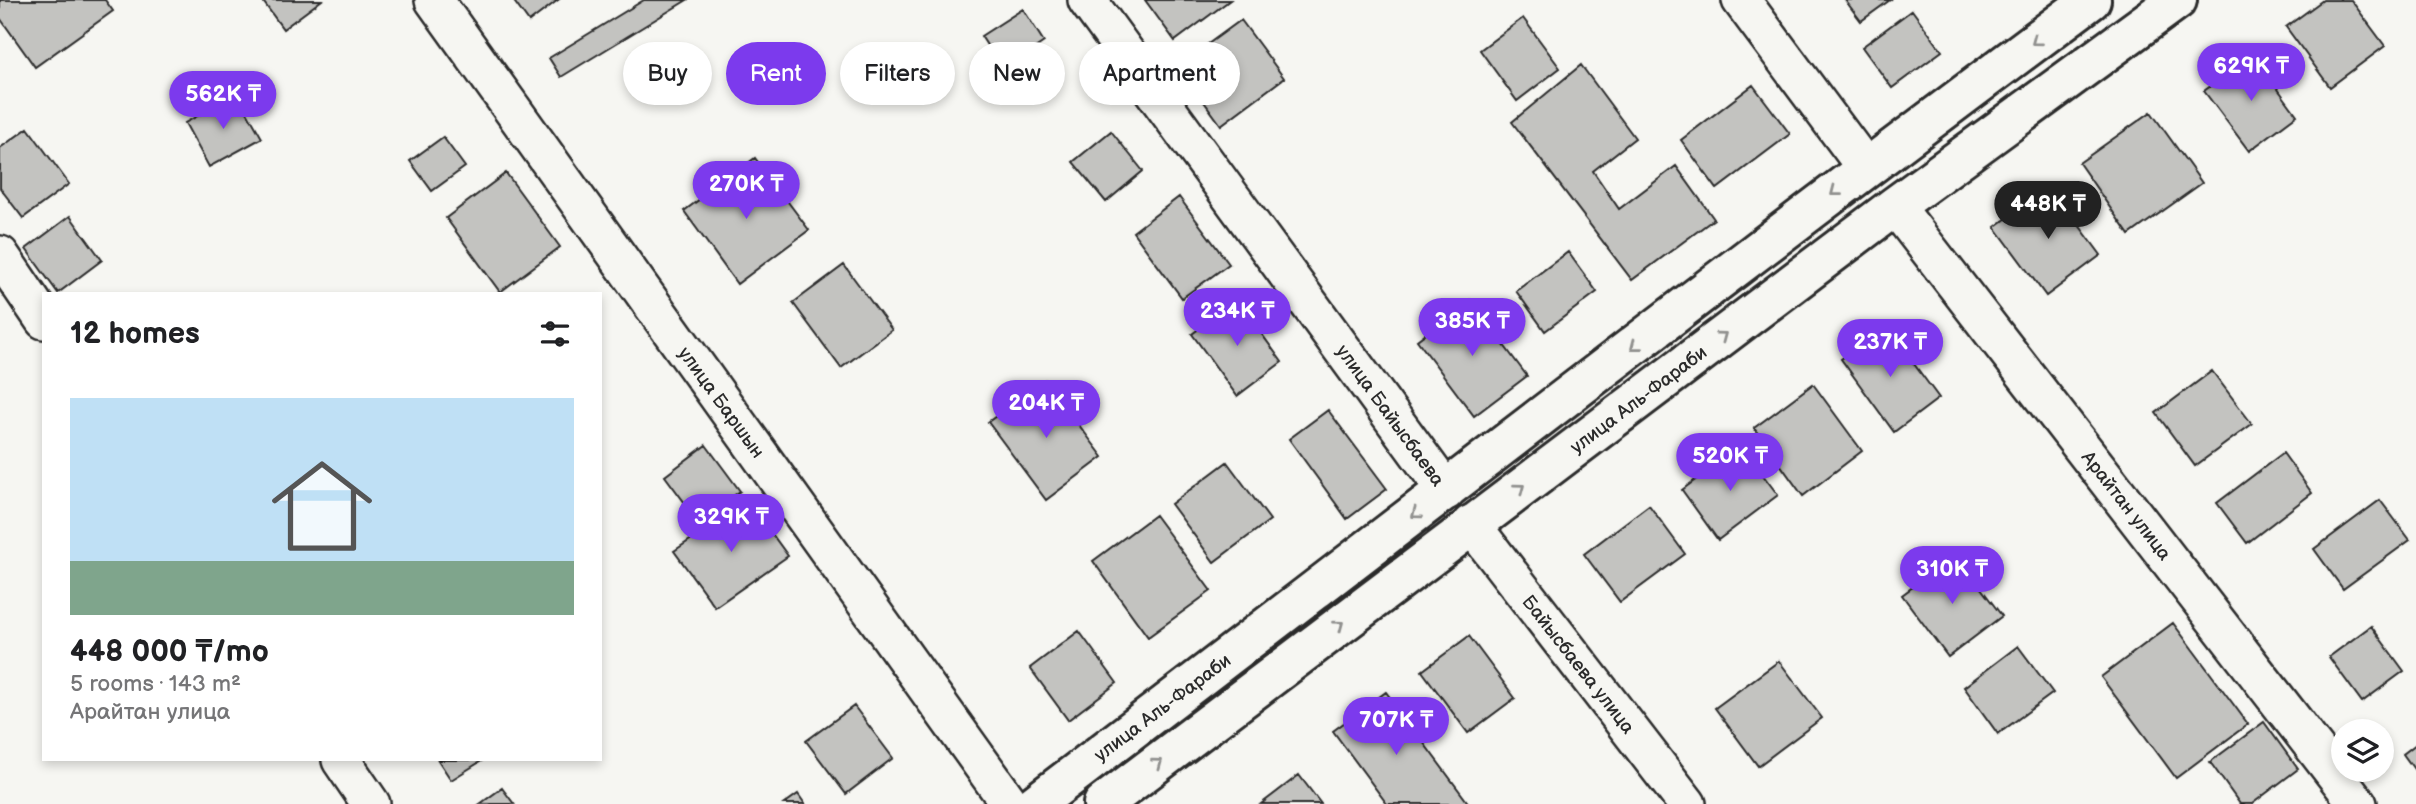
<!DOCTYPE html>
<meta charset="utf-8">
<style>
body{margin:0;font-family:"Balsamiq Sans",sans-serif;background:#f6f6f6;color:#202124;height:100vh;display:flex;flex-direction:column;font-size:26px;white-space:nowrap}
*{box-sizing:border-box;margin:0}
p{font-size:23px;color:#757577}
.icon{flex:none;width:38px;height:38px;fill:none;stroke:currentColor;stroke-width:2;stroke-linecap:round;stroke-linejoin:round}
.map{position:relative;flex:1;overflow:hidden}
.drawer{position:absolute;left:42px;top:292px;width:560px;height:469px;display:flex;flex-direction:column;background:#fff;border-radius:0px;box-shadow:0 4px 10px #0003}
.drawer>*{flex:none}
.top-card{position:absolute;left:623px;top:42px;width:665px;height:63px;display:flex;gap:14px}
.buttons{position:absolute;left:2331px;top:719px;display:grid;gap:14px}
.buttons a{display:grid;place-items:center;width:63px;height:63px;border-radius:50%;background:#fff;box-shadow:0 4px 10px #0003;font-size:35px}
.price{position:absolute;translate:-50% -60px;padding:0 16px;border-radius:24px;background:#7c3aed;color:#fff;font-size:23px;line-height:46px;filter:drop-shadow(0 2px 4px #0008)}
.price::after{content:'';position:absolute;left:50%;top:42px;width:21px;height:16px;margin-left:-10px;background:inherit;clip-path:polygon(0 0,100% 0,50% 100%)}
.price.selected{background:#222;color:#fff}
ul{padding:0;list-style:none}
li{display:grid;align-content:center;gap:14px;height:371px;padding:0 28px}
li+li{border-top:2px solid #e0e0e0}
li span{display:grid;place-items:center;height:217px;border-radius:0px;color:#555}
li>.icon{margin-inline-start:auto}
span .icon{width:126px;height:126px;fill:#fffc;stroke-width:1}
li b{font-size:30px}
h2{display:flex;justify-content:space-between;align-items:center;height:84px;padding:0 28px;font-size:30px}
.pill{padding:0 24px;border-radius:32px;background:#fff;box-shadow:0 4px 10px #0003;font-size:24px;line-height:63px}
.pill.selected{background:#7c3aed;color:#fff}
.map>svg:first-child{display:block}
</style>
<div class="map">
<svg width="2416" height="804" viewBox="0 0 2416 804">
<rect width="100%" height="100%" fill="#f6f6f2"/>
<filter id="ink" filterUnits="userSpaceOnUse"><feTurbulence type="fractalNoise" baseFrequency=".0143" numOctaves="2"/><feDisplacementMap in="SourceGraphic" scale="14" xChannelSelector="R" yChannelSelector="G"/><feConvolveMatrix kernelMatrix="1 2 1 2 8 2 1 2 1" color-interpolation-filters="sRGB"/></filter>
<g filter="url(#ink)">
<path fill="#c3c3c0" stroke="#2b2b2b" stroke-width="2" d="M0 0H105L113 11 35 67 0 18Z
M262 0H322L283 29Z
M513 0H558L529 22Z
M644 0H687L561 77 549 58Z
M1145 0H1230L1175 41Z
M1845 0H1890L1861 21Z
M2323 0H2351L2385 46 2330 87 2286 27Z
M1023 9 1044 42 1003 70 981 36Z
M1912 10 1942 51 1892 88 1862 47Z
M1523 18 1560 68 1517 101 1480 50Z
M1241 20 1284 78 1221 125 1178 66Z
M2253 55 2297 115 2249 151 2204 91Z
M1581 65 1635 138 1593 171 1619 209 1676 166 1714 219 1632 280 1512 122Z
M1753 85 1790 134 1717 189 1681 140Z
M237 94 262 138 209 167 185 123Z
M2151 112 2202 183 2129 235 2079 163Z
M28 128 69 184 23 218 0 188V148Z
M1111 131 1143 171 1106 202 1073 162Z
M443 137 465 167 432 191 410 161Z
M755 158 809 230 737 284 684 211Z
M506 173 560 247 500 292 446 218Z
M2050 186 2101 255 2046 296 1995 227Z
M1179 197 1229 264 1182 298 1133 232Z
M70 216 102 260 58 293 26 249Z
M1568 252 1597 292 1545 331 1516 291Z
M844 265 892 330 841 368 793 303Z
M1237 300 1282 362 1237 396 1192 334Z
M1470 300 1527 376 1474 416 1417 340Z
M1886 326 1939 398 1894 432 1841 359Z
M2212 371 2252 424 2195 466 2156 413Z
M1045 380 1103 457 1046 500 988 422Z
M1813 384 1862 451 1803 496 1754 428Z
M1328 410 1387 489 1347 519 1289 439Z
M706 445 740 491 699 522 665 476Z
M1741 446 1778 495 1718 540 1682 490Z
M2283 453 2312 493 2247 543 2217 503Z
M1227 462 1270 520 1214 562 1171 504Z
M2380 500 2410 540 2343 589 2314 549Z
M748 501 788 556 715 607 674 551Z
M1649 505 1685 554 1620 602 1584 554Z
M1155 515 1211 591 1148 637 1093 561Z
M1956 555 2002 616 1948 657 1902 595Z
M2173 623 2248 724 2176 778 2101 677Z
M2371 626 2404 671 2362 702 2329 657Z
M1079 631 1117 683 1068 720 1030 668Z
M1469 636 1515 698 1468 733 1422 671Z
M2018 646 2053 693 1998 734 1964 687Z
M1779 661 1822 718 1758 766 1715 708Z
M1386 692 1469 804H1387L1333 731Z
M854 706 893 758 846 794 806 741Z
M2264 722 2298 769 2252 804H2240L2210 762Z
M2416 744V772L2403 754Z
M438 760H483L451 780Z
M1299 775 1321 804H1261Z
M502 788 514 804H480Z
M798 794 805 804H784Z"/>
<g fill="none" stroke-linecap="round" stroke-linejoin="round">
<g stroke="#2b2b2b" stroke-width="42">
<path id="minor" d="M434 0 1010 804
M1087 0 1446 491
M1741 0 1866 168
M1895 206 2358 804
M0 255 44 320
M1471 524 1687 804
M341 760 371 804"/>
</g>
<g stroke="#2b2b2b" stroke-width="44">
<path id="primary" d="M1035 804C1387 536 1736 264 2091 0
M1103 804 1895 206 2177 0"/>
</g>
<use href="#minor" stroke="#f6f6f2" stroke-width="37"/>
<use href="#primary" stroke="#f6f6f2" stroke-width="38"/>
</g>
<defs><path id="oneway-chevron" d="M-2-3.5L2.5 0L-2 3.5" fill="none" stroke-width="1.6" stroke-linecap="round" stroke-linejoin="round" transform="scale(1.75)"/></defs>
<g stroke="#90908e">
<use href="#oneway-chevron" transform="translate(2036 41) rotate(143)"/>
<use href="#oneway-chevron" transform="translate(1835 192) rotate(142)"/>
<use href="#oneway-chevron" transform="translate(1722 336) rotate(-37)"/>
<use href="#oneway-chevron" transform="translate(1635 346) rotate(142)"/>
<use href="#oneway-chevron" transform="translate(1520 488) rotate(-37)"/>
<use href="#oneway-chevron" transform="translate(1416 514) rotate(143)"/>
<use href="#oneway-chevron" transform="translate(1339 625) rotate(-37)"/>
<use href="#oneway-chevron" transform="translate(1158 763) rotate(-37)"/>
</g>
</g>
<g text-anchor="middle" stroke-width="5" stroke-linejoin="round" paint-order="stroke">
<g font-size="19" fill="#2b2b2b" stroke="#f6f6f2">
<text transform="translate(1638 399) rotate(-37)" y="7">улица Аль-Фараби</text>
<text transform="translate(722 402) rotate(54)" y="7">улица Баршын</text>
<text transform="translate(1391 415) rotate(54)" y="7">улица Байысбаева</text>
<text transform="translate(2127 505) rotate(52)" y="7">Арайтан улица</text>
<text transform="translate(1579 664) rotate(52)" y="7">Байысбаева улица</text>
<text transform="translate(1162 707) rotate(-37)" y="7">улица Аль-Фараби</text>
</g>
</g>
</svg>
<div class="buttons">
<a><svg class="icon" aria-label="layers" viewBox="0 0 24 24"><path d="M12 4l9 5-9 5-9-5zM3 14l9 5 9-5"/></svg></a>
</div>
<b class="price" style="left:2251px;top:103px">629K ₸</b>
<b class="price" style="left:223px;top:131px">562K ₸</b>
<b class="price" style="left:746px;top:221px">270K ₸</b>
<b class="price selected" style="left:2048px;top:241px">448K ₸</b>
<b class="price" style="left:1237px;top:348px">234K ₸</b>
<b class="price" style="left:1472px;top:358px">385K ₸</b>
<b class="price" style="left:1890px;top:379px">237K ₸</b>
<b class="price" style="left:1046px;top:440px">204K ₸</b>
<b class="price" style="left:1730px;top:493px">520K ₸</b>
<b class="price" style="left:731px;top:554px">329K ₸</b>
<b class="price" style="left:1952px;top:606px">310K ₸</b>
<b class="price" style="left:1396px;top:757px">707K ₸</b>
<div class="top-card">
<a class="pill">Buy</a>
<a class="pill selected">Rent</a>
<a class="pill">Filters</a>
<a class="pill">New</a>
<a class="pill">Apartment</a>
</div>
<section class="drawer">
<h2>12 homes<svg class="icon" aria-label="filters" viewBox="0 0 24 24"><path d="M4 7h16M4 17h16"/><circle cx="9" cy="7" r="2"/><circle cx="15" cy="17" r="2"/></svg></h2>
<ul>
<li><span style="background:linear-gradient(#bfe0f5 75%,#7fa58c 0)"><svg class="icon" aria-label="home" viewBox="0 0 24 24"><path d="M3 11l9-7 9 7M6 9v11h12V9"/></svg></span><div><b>448 000 ₸/mo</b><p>5 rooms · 143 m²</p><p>Арайтан улица</p></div></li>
</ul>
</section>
</div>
